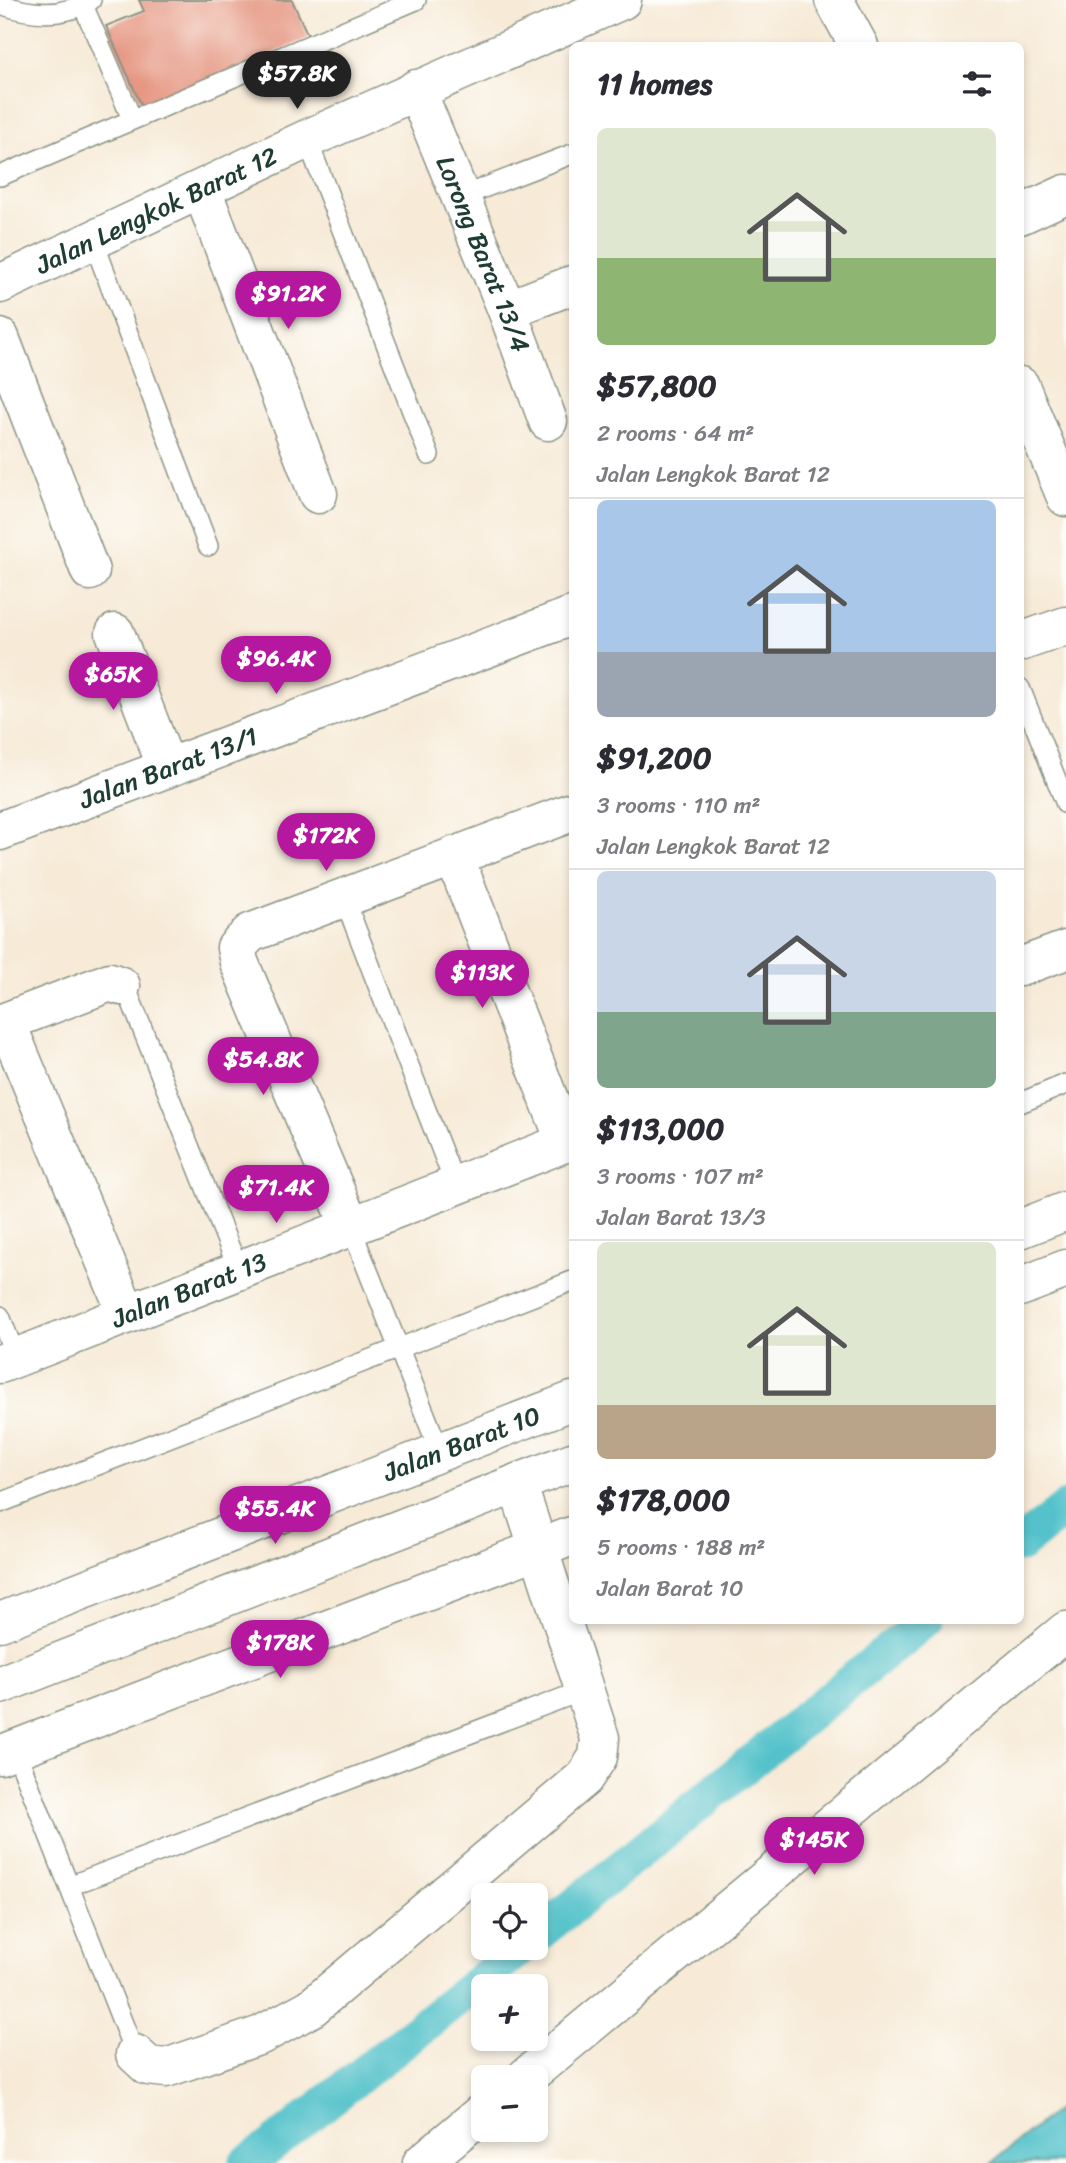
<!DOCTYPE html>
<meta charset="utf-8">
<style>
body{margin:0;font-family:Sriracha,sans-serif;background:#f2f2f3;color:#2b2b33;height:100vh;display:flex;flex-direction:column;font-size:26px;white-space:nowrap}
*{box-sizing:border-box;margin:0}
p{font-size:23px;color:#7c7c81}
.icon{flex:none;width:38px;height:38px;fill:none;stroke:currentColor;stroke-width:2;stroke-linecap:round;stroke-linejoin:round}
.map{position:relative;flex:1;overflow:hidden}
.details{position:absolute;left:569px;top:42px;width:455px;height:1582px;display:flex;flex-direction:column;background:#fff;border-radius:10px;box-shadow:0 4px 10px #0003}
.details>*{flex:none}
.controls{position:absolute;left:471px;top:1883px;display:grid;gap:14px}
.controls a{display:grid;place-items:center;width:77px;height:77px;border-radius:10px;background:#fff;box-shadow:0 4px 10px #0003;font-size:35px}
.price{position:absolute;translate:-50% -60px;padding:0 16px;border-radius:24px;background:#b5179e;color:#fff;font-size:23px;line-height:46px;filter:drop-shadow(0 2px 4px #0008)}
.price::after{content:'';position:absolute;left:50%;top:42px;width:21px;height:16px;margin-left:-10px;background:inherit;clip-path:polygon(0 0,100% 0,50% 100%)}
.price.active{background:#222;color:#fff}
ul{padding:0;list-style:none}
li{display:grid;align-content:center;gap:14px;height:371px;padding:0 28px}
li+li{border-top:2px solid #e1e1e2}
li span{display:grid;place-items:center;height:217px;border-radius:10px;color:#555}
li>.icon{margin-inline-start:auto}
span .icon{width:126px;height:126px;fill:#fffc;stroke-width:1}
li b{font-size:30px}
h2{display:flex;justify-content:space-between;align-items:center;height:84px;padding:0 28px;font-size:30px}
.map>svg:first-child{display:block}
</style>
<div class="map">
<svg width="1066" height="2163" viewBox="0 0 1066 2163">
<rect width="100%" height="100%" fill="#fdfcf7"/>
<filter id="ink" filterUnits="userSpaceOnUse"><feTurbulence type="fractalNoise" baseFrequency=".0143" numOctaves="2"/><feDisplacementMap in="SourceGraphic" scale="14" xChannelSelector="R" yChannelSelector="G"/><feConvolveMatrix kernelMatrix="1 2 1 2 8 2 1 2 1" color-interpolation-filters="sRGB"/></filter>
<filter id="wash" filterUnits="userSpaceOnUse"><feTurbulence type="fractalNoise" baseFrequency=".00686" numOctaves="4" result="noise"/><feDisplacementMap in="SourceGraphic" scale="28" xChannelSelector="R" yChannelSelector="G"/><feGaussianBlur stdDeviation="1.57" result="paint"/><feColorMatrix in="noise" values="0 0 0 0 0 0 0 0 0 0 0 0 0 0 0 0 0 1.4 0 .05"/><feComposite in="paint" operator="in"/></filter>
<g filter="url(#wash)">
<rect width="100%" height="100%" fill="#f7ead7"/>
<path fill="#54c2cb" stroke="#3a8080" stroke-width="2" d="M1066 2102V2163H991L1057 2110Z"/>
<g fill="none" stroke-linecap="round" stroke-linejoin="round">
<path stroke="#54c2cb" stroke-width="35" d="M1020 1545 1066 1508
M536 1936 926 1620
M246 2163 270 2147 521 1948"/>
</g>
<g id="blocks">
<path fill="#e69682" d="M139 0H292L309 38 143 109 106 26 144 11Z"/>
</g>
</g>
<g filter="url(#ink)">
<use href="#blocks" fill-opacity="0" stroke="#8b9486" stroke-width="2"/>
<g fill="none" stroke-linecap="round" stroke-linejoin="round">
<g stroke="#8b9486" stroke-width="22">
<path id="service" d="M0 4C31 15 63 18 91 0
M83 5 132 119
M307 139 429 455
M0 176 416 0
M460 197 572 154
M93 240 208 546
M1020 688 1066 804
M344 898 456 1187
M121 986 130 998 239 1271
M1020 1103 1066 1084
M351 1228 440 1452
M0 1316 16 1358
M0 1503 572 1281
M15 1749 135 2054
M69 1886 584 1690"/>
</g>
<g stroke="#8b9486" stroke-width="41">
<g id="minor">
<path d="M834 0 859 46"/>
<path id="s1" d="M416 89 507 310 548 421"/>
<path d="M202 190 318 494"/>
<path d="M1020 215 1066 194"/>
<path id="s2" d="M0 284 307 139 622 0"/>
<path d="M507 310 572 285"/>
<path d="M0 338 90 571"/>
<path d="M1020 386 1066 497"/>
<path d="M115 633 167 768"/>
<path d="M1020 642 1066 626"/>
<path id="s3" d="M0 831 572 616"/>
<path d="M454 856 566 1143"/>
<path d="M1020 967 1066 950"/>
<path d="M6 1022 127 1314"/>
<path d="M0 1024 110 982 121 986"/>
<path d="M351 1228 239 962 236 948 250 933 572 812"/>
<path d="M1020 1229 1066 1211"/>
<path d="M1020 1287 1066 1269"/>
<path id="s4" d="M0 1364 572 1140"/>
<path id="s5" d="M0 1622 572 1401"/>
<path d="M0 1685 572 1462"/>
<path d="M0 1755 572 1536"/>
<path d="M135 2054 148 2066 166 2068 261 2035 311 2008 584 1778 598 1757 600 1738 517 1483"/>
<path d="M526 2077 1066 1631"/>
<path d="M422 2163 483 2112"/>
</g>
</g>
<use href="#service" stroke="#fff" stroke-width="19"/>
<use href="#minor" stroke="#fff" stroke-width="38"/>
</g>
</g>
<g text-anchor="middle" stroke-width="7" stroke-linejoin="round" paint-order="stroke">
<g font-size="26" fill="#1f3d34" stroke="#fdfcf7">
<text dy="9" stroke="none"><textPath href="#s2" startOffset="173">Jalan Lengkok Barat 12</textPath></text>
<text dy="9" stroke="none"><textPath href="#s1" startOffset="178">Lorong Barat 13/4</textPath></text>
<text dy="9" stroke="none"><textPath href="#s3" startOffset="180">Jalan Barat 13/1</textPath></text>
<text dy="9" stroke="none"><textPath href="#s4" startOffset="203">Jalan Barat 13</textPath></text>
<text dy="9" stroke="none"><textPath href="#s5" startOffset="495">Jalan Barat 10</textPath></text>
</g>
</g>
</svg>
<div class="controls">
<a><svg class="icon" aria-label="locate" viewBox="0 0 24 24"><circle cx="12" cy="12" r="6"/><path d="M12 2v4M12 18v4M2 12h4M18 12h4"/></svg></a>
<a>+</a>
<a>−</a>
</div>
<b class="price active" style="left:297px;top:111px">$57.8K</b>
<b class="price" style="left:288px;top:331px">$91.2K</b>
<b class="price" style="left:276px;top:696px">$96.4K</b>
<b class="price" style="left:113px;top:712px">$65K</b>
<b class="price" style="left:326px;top:873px">$172K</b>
<b class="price" style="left:482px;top:1010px">$113K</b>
<b class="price" style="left:263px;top:1097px">$54.8K</b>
<b class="price" style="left:276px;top:1225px">$71.4K</b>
<b class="price" style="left:275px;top:1546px">$55.4K</b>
<b class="price" style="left:280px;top:1680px">$178K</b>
<b class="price" style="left:814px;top:1877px">$145K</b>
<section class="details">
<h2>11 homes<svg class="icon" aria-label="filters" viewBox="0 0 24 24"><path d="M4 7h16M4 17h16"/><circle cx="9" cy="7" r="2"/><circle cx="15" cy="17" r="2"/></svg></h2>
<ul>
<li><span style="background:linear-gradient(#dfe7d0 60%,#8fb573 0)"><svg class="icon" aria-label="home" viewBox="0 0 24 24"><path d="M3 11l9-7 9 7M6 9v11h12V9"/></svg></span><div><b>$57,800</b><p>2 rooms · 64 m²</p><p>Jalan Lengkok Barat 12</p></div></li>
<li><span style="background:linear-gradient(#a9c7e8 70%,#9aa5b1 0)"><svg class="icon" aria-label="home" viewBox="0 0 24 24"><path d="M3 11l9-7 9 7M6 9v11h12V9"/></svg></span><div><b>$91,200</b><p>3 rooms · 110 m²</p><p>Jalan Lengkok Barat 12</p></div></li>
<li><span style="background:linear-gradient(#c9d6e8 65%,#7fa58c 0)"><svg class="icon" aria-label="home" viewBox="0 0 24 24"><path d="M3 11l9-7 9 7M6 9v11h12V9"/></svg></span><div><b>$113,000</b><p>3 rooms · 107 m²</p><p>Jalan Barat 13/3</p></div></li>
<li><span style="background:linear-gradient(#dfe7d0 75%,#b9a48a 0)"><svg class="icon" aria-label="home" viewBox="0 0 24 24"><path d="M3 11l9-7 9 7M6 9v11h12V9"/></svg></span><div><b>$178,000</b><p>5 rooms · 188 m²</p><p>Jalan Barat 10</p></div></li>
</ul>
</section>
</div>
